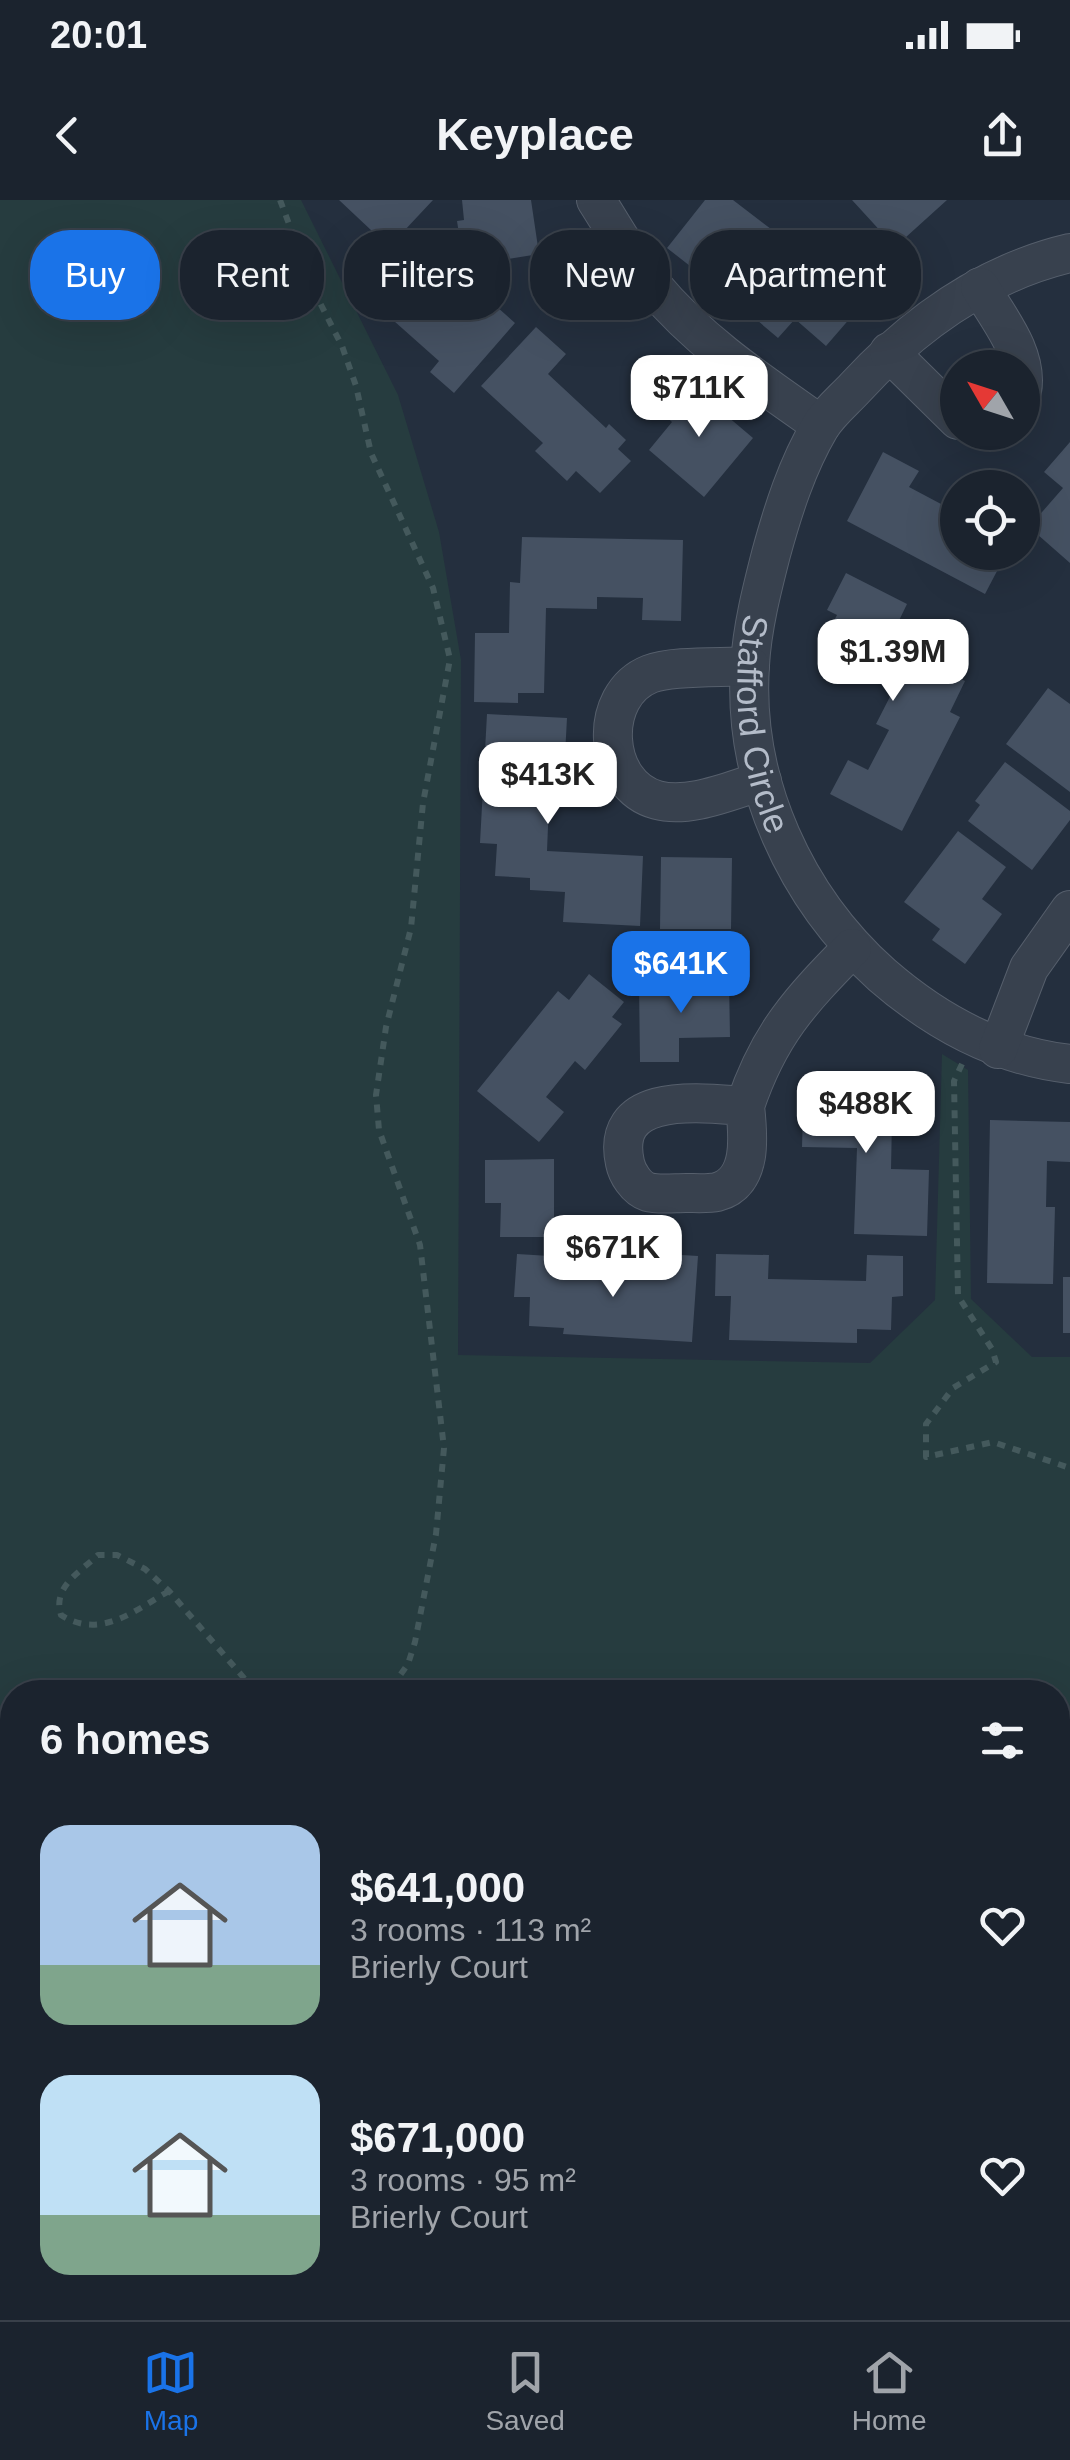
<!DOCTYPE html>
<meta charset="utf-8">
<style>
body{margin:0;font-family:Helvetica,sans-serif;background:#282f3a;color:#f1f3f6;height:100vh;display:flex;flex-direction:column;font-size:38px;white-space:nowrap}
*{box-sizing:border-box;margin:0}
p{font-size:32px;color:#a0a4aa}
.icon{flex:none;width:55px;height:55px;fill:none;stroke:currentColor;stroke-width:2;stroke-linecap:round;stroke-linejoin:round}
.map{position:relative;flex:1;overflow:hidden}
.details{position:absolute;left:0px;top:1480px;width:1070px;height:640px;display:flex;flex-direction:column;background:#1b232e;border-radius:40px 40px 0 0;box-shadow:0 10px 40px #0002,0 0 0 2px #39404a}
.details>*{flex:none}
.guide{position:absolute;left:30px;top:30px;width:1010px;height:90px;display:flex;gap:20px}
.needle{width:65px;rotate:309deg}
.tools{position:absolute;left:940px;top:150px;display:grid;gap:20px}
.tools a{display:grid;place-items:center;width:100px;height:100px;border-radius:50%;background:#1b232e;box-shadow:0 10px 40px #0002,0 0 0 2px #39404a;font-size:50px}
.price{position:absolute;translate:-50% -85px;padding:0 22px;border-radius:20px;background:#fff;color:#222;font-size:32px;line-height:65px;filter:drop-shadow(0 2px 5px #0008)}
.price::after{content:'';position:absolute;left:50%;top:60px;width:30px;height:22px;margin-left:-15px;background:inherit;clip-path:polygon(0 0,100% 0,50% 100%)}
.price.on{background:#1a73e8;color:#fff}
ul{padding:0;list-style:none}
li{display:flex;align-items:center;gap:30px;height:250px;padding:0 40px}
li span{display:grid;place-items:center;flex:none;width:280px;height:200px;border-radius:30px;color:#555}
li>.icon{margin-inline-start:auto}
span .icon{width:120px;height:120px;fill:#fffc;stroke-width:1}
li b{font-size:42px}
h2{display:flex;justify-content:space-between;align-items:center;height:120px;padding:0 40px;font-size:42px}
.tag{padding:0 35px;border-radius:40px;background:#1b232e;box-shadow:0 10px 40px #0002,0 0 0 2px #39404a;font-size:35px;line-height:90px}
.tag.on{background:#1a73e8;color:#fff}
.status{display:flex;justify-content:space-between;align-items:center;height:70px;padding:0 50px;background:#1b232e;direction:ltr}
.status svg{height:28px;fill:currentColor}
header{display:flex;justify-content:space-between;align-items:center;height:130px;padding:0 40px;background:#1b232e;font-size:45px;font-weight:700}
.menu{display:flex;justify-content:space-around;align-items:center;height:140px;border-top:2px solid #39404a;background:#1b232e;font-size:28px;color:#a0a4aa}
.menu a{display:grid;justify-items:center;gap:5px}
.menu .on{color:#1a73e8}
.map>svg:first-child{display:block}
</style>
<div class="status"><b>20:01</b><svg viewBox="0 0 49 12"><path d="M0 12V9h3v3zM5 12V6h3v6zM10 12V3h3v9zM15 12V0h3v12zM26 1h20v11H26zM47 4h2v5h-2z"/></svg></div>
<header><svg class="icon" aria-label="back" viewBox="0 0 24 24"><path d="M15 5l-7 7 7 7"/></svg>Keyplace<svg class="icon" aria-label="share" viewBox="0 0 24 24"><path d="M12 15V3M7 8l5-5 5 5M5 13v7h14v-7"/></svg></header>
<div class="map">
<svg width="1070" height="2120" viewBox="0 0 1070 2120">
<rect width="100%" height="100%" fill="#242f3e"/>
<path fill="#263c3f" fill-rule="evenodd" d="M0 0H301L398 195 439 332 461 460 458 1155 870 1163 935 1100 942 854 968 870 971 1099 1032 1157H1070V2120H0ZM12 1492H1058V2108H12Z"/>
<path fill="#455162" d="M339 0H433L389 47Z
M462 0H531L539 54 464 66 457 21 464 20Z
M705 0H733L771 29 722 91 667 48Z
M852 0H947L895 47Z
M797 43 865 101 826 146 795 119 778 138 731 98 758 67 769 76Z
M431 80 471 115 487 98 515 123 454 193 430 172 439 161 394 121Z
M536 127 566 154 548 174 606 228 609 224 626 240 618 249 631 261 600 293 576 271 567 281 535 251 543 243 481 186Z
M688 183 753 238 704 297 649 250 672 222 662 213Z
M1070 242V363L1029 327 1063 288 1044 272Z
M883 252 919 271 909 287 958 313V352H1007L985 394 847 321Z
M522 337 683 340 681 421 642 420 643 398 597 397V409L546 408 544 493H518V503L474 502 475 433H509L510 382 520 383Z
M846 373 907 404 893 433 937 455 933 464 965 481 950 512 960 517 902 631 830 594 848 560 868 570 889 530 876 524 899 479 824 440 837 415 827 410Z
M1048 488 1070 504V592L1006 544Z
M487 514 567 518 565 555 543 554 540 601 549 602 547 651 643 656 640 726 563 722 565 692 530 690V678L495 676 497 644 480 643Z
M1005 562 1070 611V620L1032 670 968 621 980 605 975 601Z
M958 631 1006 667 982 699 1002 714 965 764 932 740 940 729 904 702Z
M661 657 732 658 731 729H660Z
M589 774 624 802 612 817 622 824 585 870 575 861 546 897 564 912 539 942 477 891 558 791 569 800Z
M729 780 730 837 679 838V862H640L639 782Z
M804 875 846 876 845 889H880L879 920H892L891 969 929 970 927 1036 854 1034 857 948 802 947Z
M990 920 1070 922V962L1047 961 1046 1007H1055L1053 1084 987 1083Z
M554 959V1037H500L501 1003H485V960Z
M651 1053 698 1056 692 1142 563 1134 564 1128 529 1126 530 1097H514L517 1054 550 1056 549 1074 649 1080Z
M716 1054 769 1055 768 1079 866 1081 867 1055 903 1056V1096L892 1097 891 1130 857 1129V1143L729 1140 731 1096H715Z
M1063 1077H1070V1133H1063Z
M247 2108H397L393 2120H244Z"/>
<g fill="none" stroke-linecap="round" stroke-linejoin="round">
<g stroke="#565f6c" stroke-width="40">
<g id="street">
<path d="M596 0C614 28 631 59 652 85 699 142 761 183 821 225"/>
<path id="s1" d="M1070 53C985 73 914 124 855 188 844 200 829 212 820 227 797 266 783 310 771 354 762 389 752 428 750 465 742 582 796 698 882 775 936 822 998 856 1070 864"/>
<path d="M980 87C998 118 1029 154 1022 191"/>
<path d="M889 152 958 220"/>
<path d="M750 466C723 468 673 465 650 474 597 495 602 585 657 600 689 609 731 590 762 581"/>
<path d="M998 849 1029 768 1070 710"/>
<path d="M745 906C748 934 754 982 717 992 708 994 695 993 686 993 675 993 658 995 648 992 636 988 627 973 625 963 609 890 702 903 745 906 769 834 800 801 852 748"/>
<path d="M518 2120 519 2108"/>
<path d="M566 2120 567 2108"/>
</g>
</g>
<path stroke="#44595c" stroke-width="6" stroke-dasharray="8 8" stroke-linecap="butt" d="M280 0 315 93 342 146 356 186 371 253 433 388 450 459 423 603 411 728 386 827 376 895 379 930 420 1045 444 1248 436 1334 415 1442 408 1464 388 1492
M962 864 954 881 958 1096 992 1149 996 1162 953 1188 926 1224V1257L993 1242 1070 1268
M169 1391C134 1411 100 1440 61 1415 52 1387 80 1372 98 1355H117L145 1369 169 1391 256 1492
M0 1802 12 1800
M1058 1889 1070 1872"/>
<use href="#street" stroke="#38414e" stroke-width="38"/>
</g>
<g text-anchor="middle" stroke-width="8" stroke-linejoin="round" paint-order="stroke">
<g font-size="35" fill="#b4bcc9" stroke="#1d2633">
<text dy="12" stroke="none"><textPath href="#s1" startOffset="620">Stafford Circle</textPath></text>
</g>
</g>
</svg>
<div class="tools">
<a><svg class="needle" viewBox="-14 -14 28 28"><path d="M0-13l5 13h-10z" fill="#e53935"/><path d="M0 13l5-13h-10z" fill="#a0a4aa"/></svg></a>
<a><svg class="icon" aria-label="locate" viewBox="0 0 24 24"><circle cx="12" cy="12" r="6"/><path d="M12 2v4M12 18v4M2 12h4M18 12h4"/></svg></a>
</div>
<b class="price" style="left:699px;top:240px">$711K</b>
<b class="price" style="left:893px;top:504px">$1.39M</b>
<b class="price" style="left:548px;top:627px">$413K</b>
<b class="price on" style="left:681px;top:816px">$641K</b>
<b class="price" style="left:866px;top:956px">$488K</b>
<b class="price" style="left:613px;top:1100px">$671K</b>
<div class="guide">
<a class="tag on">Buy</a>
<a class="tag">Rent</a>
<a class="tag">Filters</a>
<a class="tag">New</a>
<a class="tag">Apartment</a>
</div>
<section class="details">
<h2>6 homes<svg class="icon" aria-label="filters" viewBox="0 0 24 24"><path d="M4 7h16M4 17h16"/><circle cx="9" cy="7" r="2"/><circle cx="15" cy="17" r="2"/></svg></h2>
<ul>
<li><span style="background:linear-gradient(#a9c7e8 70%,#7fa58c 0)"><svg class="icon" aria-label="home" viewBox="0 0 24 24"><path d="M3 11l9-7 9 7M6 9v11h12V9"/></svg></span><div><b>$641,000</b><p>3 rooms · 113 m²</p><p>Brierly Court</p></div><svg class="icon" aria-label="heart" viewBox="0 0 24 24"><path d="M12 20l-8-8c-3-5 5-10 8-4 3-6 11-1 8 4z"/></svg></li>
<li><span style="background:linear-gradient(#bfe0f5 70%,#7fa58c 0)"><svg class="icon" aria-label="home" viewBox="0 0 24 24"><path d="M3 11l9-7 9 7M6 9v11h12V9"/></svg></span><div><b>$671,000</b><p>3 rooms · 95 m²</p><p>Brierly Court</p></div><svg class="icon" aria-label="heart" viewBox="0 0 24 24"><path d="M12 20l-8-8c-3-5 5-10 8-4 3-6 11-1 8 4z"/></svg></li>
</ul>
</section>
</div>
<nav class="menu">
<a class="on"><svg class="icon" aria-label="map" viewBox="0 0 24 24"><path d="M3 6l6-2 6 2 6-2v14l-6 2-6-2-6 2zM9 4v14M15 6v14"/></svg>Map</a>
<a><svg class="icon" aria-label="saved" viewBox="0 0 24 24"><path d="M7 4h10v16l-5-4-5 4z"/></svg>Saved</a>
<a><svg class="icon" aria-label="home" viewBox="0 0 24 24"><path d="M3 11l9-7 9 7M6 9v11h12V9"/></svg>Home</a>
</nav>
